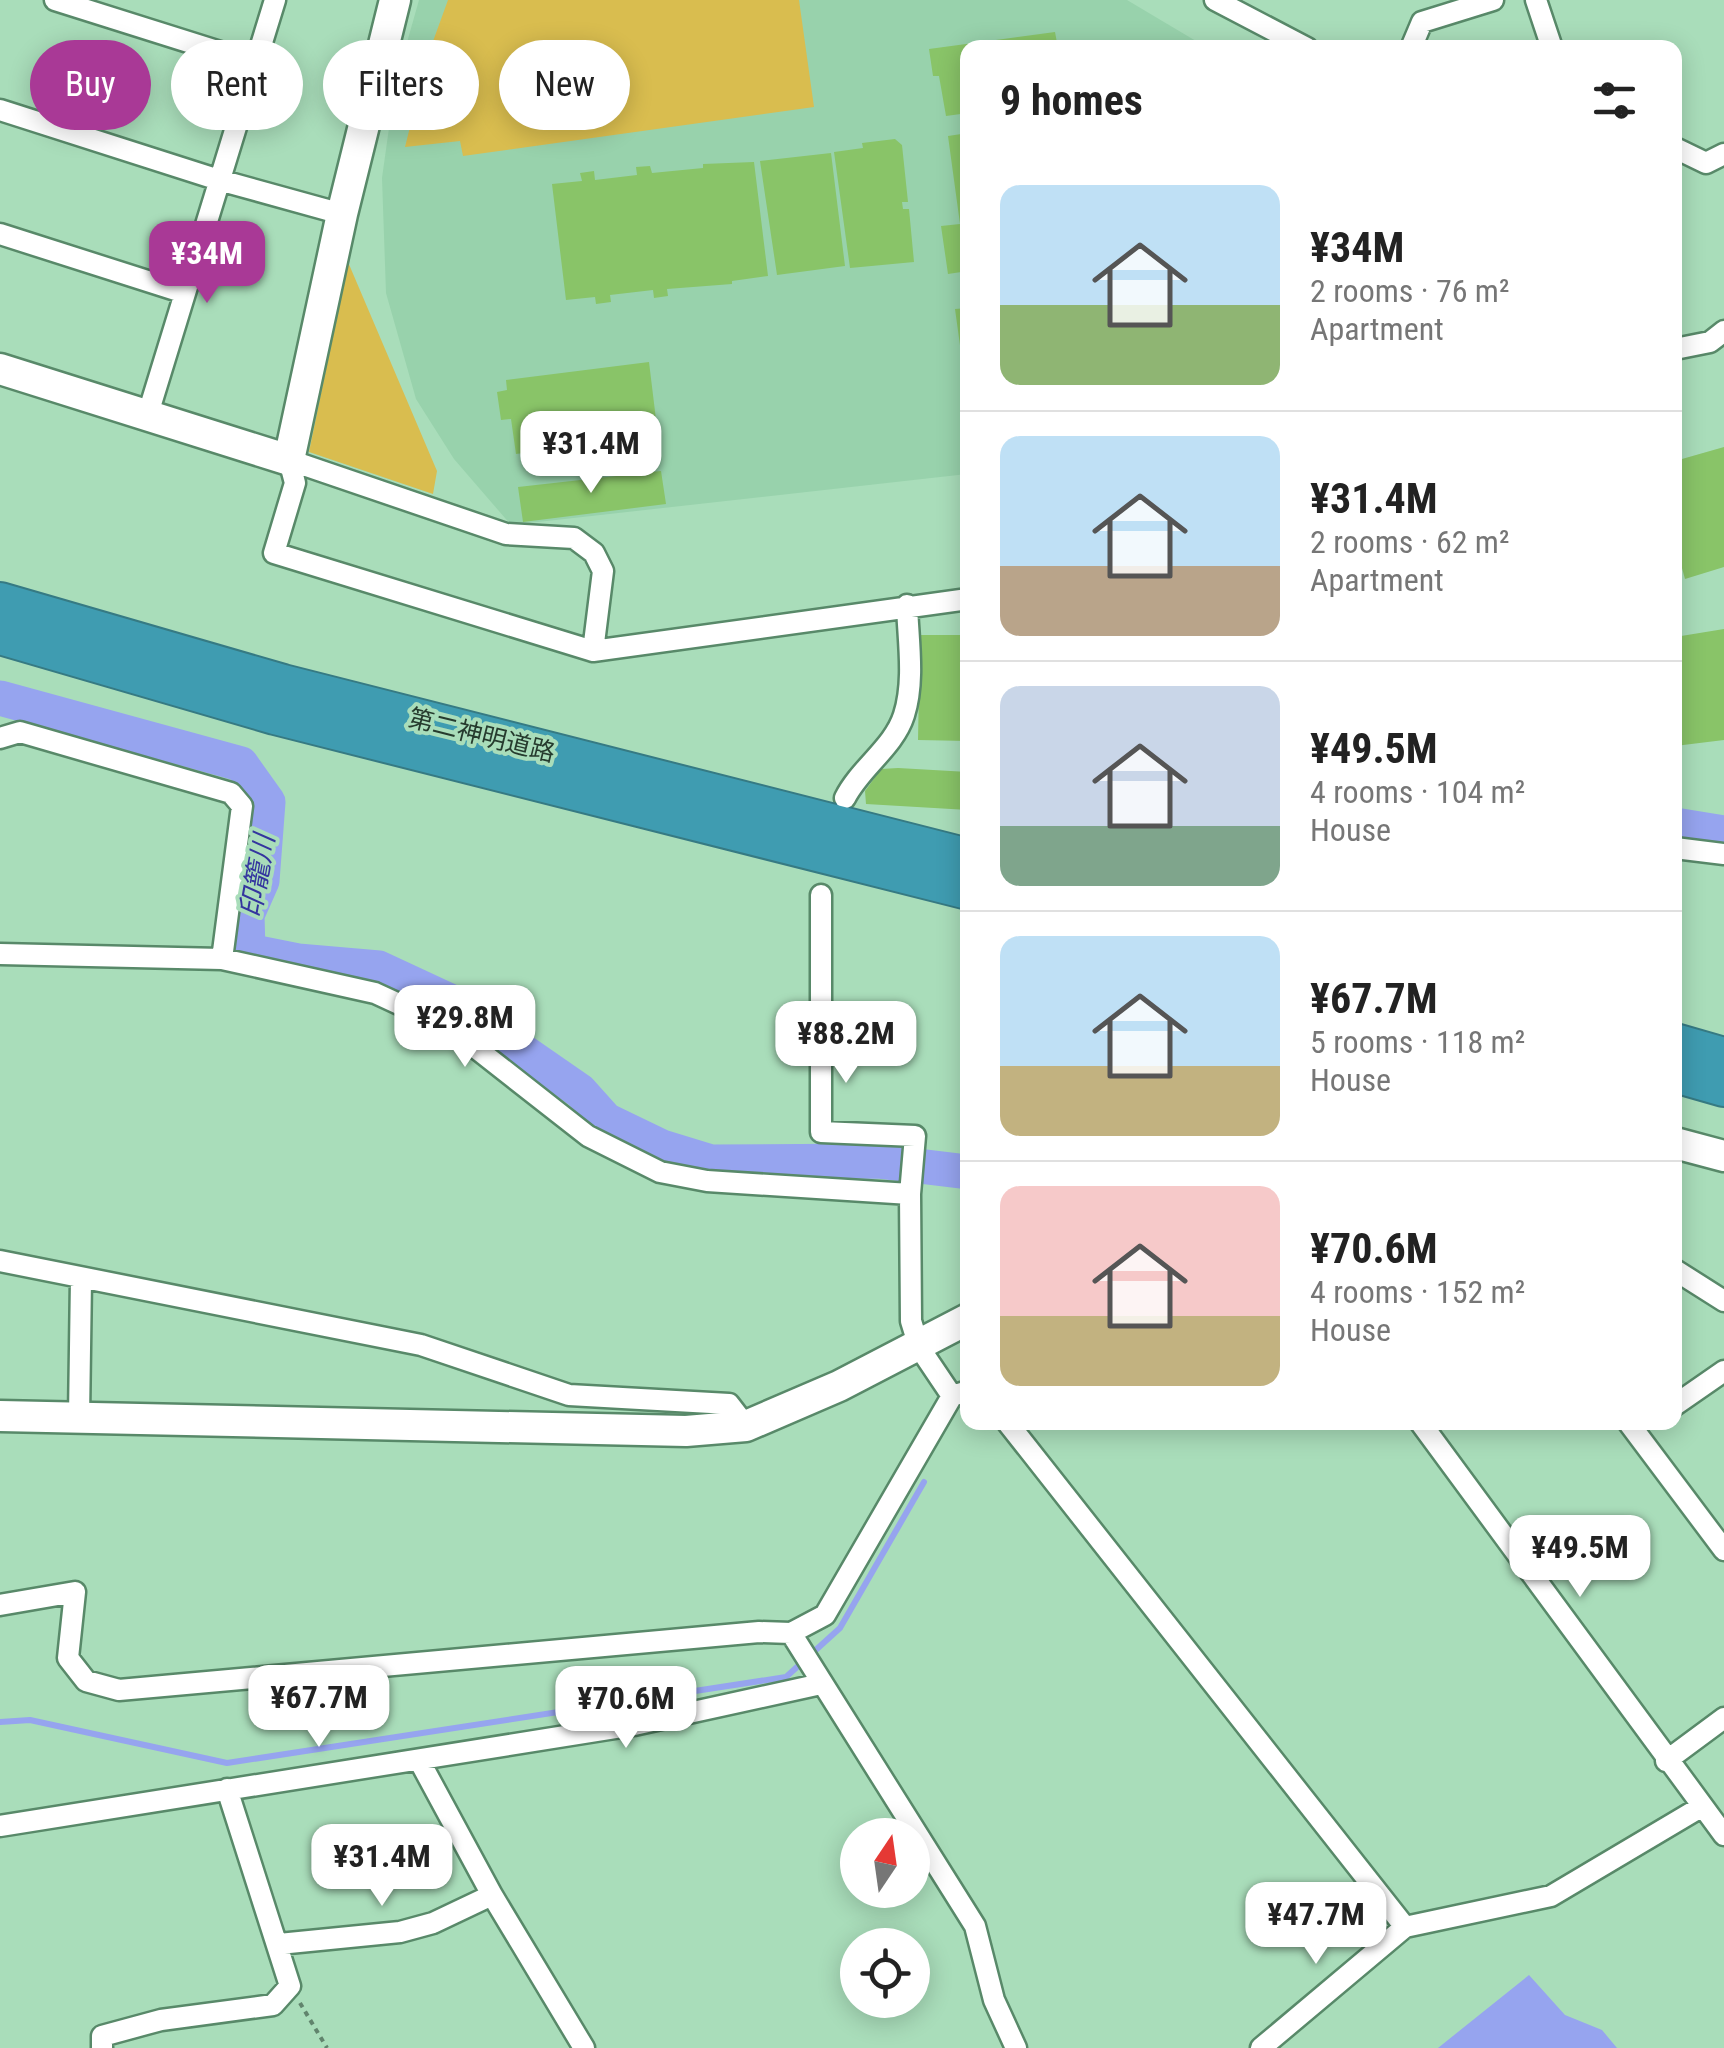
<!DOCTYPE html>
<meta charset="utf-8">
<style>
body{margin:0;font-family:"Roboto Condensed","Noto Sans JP",sans-serif;background:#f6f6f6;color:#222;height:100vh;display:flex;flex-direction:column;font-size:38px;white-space:nowrap}
*{box-sizing:border-box;margin:0}
p{font-size:32px;color:#767676}
.icon{flex:none;width:55px;height:55px;fill:none;stroke:currentColor;stroke-width:2;stroke-linecap:round;stroke-linejoin:round}
.map{position:relative;flex:1;overflow:hidden}
.sheet{position:absolute;left:960px;top:40px;width:722px;height:1390px;display:flex;flex-direction:column;background:#fff;border-radius:20px;box-shadow:0 5px 25px #0003}
.sheet>*{flex:none}
.hud{position:absolute;left:30px;top:40px;width:780px;height:90px;display:flex;gap:20px}
.needle{width:65px;rotate:13deg}
.buttons{position:absolute;left:840px;top:1818px;display:grid;gap:20px}
.buttons a{display:grid;place-items:center;width:90px;height:90px;border-radius:50%;background:#fff;box-shadow:0 5px 25px #0003;font-size:50px}
.price{position:absolute;translate:-50% -85px;padding:0 22px;border-radius:20px;background:#fff;color:#222;font-size:32px;line-height:65px;filter:drop-shadow(0 2px 5px #0008)}
.price::after{content:'';position:absolute;left:50%;top:60px;width:30px;height:22px;margin-left:-15px;background:inherit;clip-path:polygon(0 0,100% 0,50% 100%)}
.price.current{background:#a93996;color:#fff}
ul{padding:0;list-style:none}
li{display:flex;align-items:center;gap:30px;height:250px;padding:0 40px}
li+li{border-top:2px solid #e0e0e0}
li span{display:grid;place-items:center;flex:none;width:280px;height:200px;border-radius:20px;color:#555}
li>.icon{margin-inline-start:auto}
span .icon{width:120px;height:120px;fill:#fffc;stroke-width:1}
li b{font-size:42px}
h2{display:flex;justify-content:space-between;align-items:center;height:120px;padding:0 40px;font-size:42px}
.pill{padding:0 35px;border-radius:45px;background:#fff;box-shadow:0 5px 25px #0003;font-size:35px;line-height:90px}
.pill.current{background:#a93996;color:#fff}
.map>svg:first-child{display:block}
</style>
<div class="map">
<svg width="1724" height="2048" viewBox="0 0 1724 2048">
<rect width="100%" height="100%" fill="#a9ddba"/>
<path fill="#98d2ac" d="M419 0H1127L1206 47 968 48 967 474 511 525 454 459 416 399 386 293 382 178 395 85Z"/>
<path fill="#d9bd4f" d="M448 0H799L814 107 463 156 460 141 405 147 428 55Z
M348 262 437 471 433 494 309 452Z"/>
<path fill="#96a4ef" d="M1529 1975 1565 2015 1602 2030 1617 2048H1438Z"/>
<g fill="none" stroke-linecap="round" stroke-linejoin="round">
<path stroke="#96a4ef" stroke-width="6" d="M0 1722 30 1720 227 1763 786 1677 840 1628 924 1482"/>
<path stroke="#96a4ef" stroke-width="35" d="M0 698 241 764 268 802 262 881 247 915 248 951 298 961 379 968 450 1001 580 1091 606 1120 662 1147 711 1162 877 1161 968 1172
M1675 825 1724 833"/>
</g>
<path fill="#89c468" d="M1055 32 1058 48H968V113L946 116 939 76H933L929 49Z
M968 133V271L948 274 941 226 960 224 948 136Z
M895 139 902 145 908 202H902L903 209H909L914 262 850 268 834 152 863 148 862 143Z
M831 153 845 266 777 275 760 161Z
M754 162 768 276 732 281V284L667 289 668 296 654 298 653 290 610 295 611 302 596 304 595 297 566 300 552 184 582 181 580 173 594 171 595 180 637 175 636 167 650 166 652 173 703 168V164Z
M968 308V366L963 367 955 309Z
M649 362 658 436 615 441 616 449 572 456 570 447 516 454 511 419 501 420 497 392 507 390 506 380Z
M1724 447V567L1685 579 1675 543V461Z
M661 471 666 504 523 522 518 487Z
M1724 629V740L1675 746V637Z
M920 635H968V741L918 740Z
M898 768 968 772V810L866 804 865 791 881 769Z"/>
<g fill="none" stroke-linecap="round" stroke-linejoin="round">
<g stroke="#588969" stroke-width="25">
<path id="street" d="M55 0 255 63
M1215 0 1307 48
M1536 0 1552 48
M1411 48 1422 22 1493 0
M0 110 219 180 342 214
M1675 148 1706 163 1724 154
M0 234 185 293
M1675 349 1710 342 1724 331
M147 417 275 0
M289 460 295 483 274 553 593 651 968 599
M289 460 506 534 574 538 594 553 603 571 593 651
M0 738 20 732 231 793 242 806 222 959
M845 798C860 768 894 747 904 715 915 681 908 639 907 605
M1675 848 1724 854
M821 895V1132L915 1136 910 1194 911 1321 919 1347 952 1396
M0 954 222 959 375 993 449 1027 588 1136 660 1172 707 1181 910 1194
M0 1261 421 1345 569 1395 729 1404 746 1426
M1675 1270 1724 1301
M1675 1405 1724 1371
M79 1417 81 1279
M1007 1422 1405 1927 1551 1896 1701 1807
M1420 1422 1724 1835
M1628 1422 1724 1550
M0 1605 75 1592 68 1658 86 1681 119 1690 759 1632 791 1633 825 1615 952 1396 968 1391
M791 1633 975 1926 994 2000 1016 2048
M419 1760 492 1895 584 2048
M1666 1761 1724 1718
M0 1826 634 1725 821 1684
M279 1944 400 1932 433 1923 492 1895
M102 2048V2036L161 2020 273 2005 290 1986 227 1789
M1261 2048 1405 1927"/>
</g>
<g stroke="#588969" stroke-width="35">
<path id="secondary" d="M0 369 289 460 342 214 395 0
M1675 1143 1724 1156
M0 1416 686 1431 746 1426 839 1386 968 1319"/>
</g>
<g stroke="#367a83" stroke-width="42">
<path id="highway" d="M0 602 283 684 968 858
M0 635 275 715 968 890
M1675 1043 1724 1057
M1675 1073 1724 1087"/>
</g>
<path stroke="#61846d" stroke-width="4" stroke-dasharray="5 5" stroke-linecap="butt" d="M300 2003 327 2048"/>
<use href="#street" stroke="#fff" stroke-width="20"/>
<use href="#secondary" stroke="#fff" stroke-width="30"/>
<use href="#highway" stroke="#3f9cb1" stroke-width="38"/>
</g>
<g text-anchor="middle" stroke-width="8" stroke-linejoin="round" paint-order="stroke">
<g font-size="25" fill="#263b2e" stroke="#a9ddba">
<text transform="translate(482 735) rotate(14)" y="9">第二神明道路</text>
</g>
<g font-size="28" font-style="italic" fill="#34359f" stroke="#a9ddba">
<text transform="translate(257 876) rotate(-80)" y="10">印籠川</text>
</g>
</g>
</svg>
<div class="buttons">
<a><svg class="needle" viewBox="-14 -14 28 28"><path d="M0-13l5 13h-10z" fill="#e53935"/><path d="M0 13l5-13h-10z" fill="#767676"/></svg></a>
<a><svg class="icon" aria-label="locate" viewBox="0 0 24 24"><circle cx="12" cy="12" r="6"/><path d="M12 2v4M12 18v4M2 12h4M18 12h4"/></svg></a>
</div>
<b class="price current" style="left:207px;top:306px">¥34M</b>
<b class="price" style="left:591px;top:496px">¥31.4M</b>
<b class="price" style="left:465px;top:1070px">¥29.8M</b>
<b class="price" style="left:846px;top:1086px">¥88.2M</b>
<b class="price" style="left:1580px;top:1600px">¥49.5M</b>
<b class="price" style="left:319px;top:1750px">¥67.7M</b>
<b class="price" style="left:626px;top:1751px">¥70.6M</b>
<b class="price" style="left:382px;top:1909px">¥31.4M</b>
<b class="price" style="left:1316px;top:1967px">¥47.7M</b>
<div class="hud">
<a class="pill current">Buy</a>
<a class="pill">Rent</a>
<a class="pill">Filters</a>
<a class="pill">New</a>
</div>
<section class="sheet">
<h2>9 homes<svg class="icon" aria-label="filters" viewBox="0 0 24 24"><path d="M4 7h16M4 17h16"/><circle cx="9" cy="7" r="2"/><circle cx="15" cy="17" r="2"/></svg></h2>
<ul>
<li><span style="background:linear-gradient(#bfe0f5 60%,#8fb573 0)"><svg class="icon" aria-label="home" viewBox="0 0 24 24"><path d="M3 11l9-7 9 7M6 9v11h12V9"/></svg></span><div><b>¥34M</b><p>2 rooms · 76 m²</p><p>Apartment</p></div></li>
<li><span style="background:linear-gradient(#bfe0f5 65%,#b9a48a 0)"><svg class="icon" aria-label="home" viewBox="0 0 24 24"><path d="M3 11l9-7 9 7M6 9v11h12V9"/></svg></span><div><b>¥31.4M</b><p>2 rooms · 62 m²</p><p>Apartment</p></div></li>
<li><span style="background:linear-gradient(#c9d6e8 70%,#7fa58c 0)"><svg class="icon" aria-label="home" viewBox="0 0 24 24"><path d="M3 11l9-7 9 7M6 9v11h12V9"/></svg></span><div><b>¥49.5M</b><p>4 rooms · 104 m²</p><p>House</p></div></li>
<li><span style="background:linear-gradient(#bfe0f5 65%,#c2b280 0)"><svg class="icon" aria-label="home" viewBox="0 0 24 24"><path d="M3 11l9-7 9 7M6 9v11h12V9"/></svg></span><div><b>¥67.7M</b><p>5 rooms · 118 m²</p><p>House</p></div></li>
<li><span style="background:linear-gradient(#f6c9c9 65%,#c2b280 0)"><svg class="icon" aria-label="home" viewBox="0 0 24 24"><path d="M3 11l9-7 9 7M6 9v11h12V9"/></svg></span><div><b>¥70.6M</b><p>4 rooms · 152 m²</p><p>House</p></div></li>
</ul>
</section>
</div>
